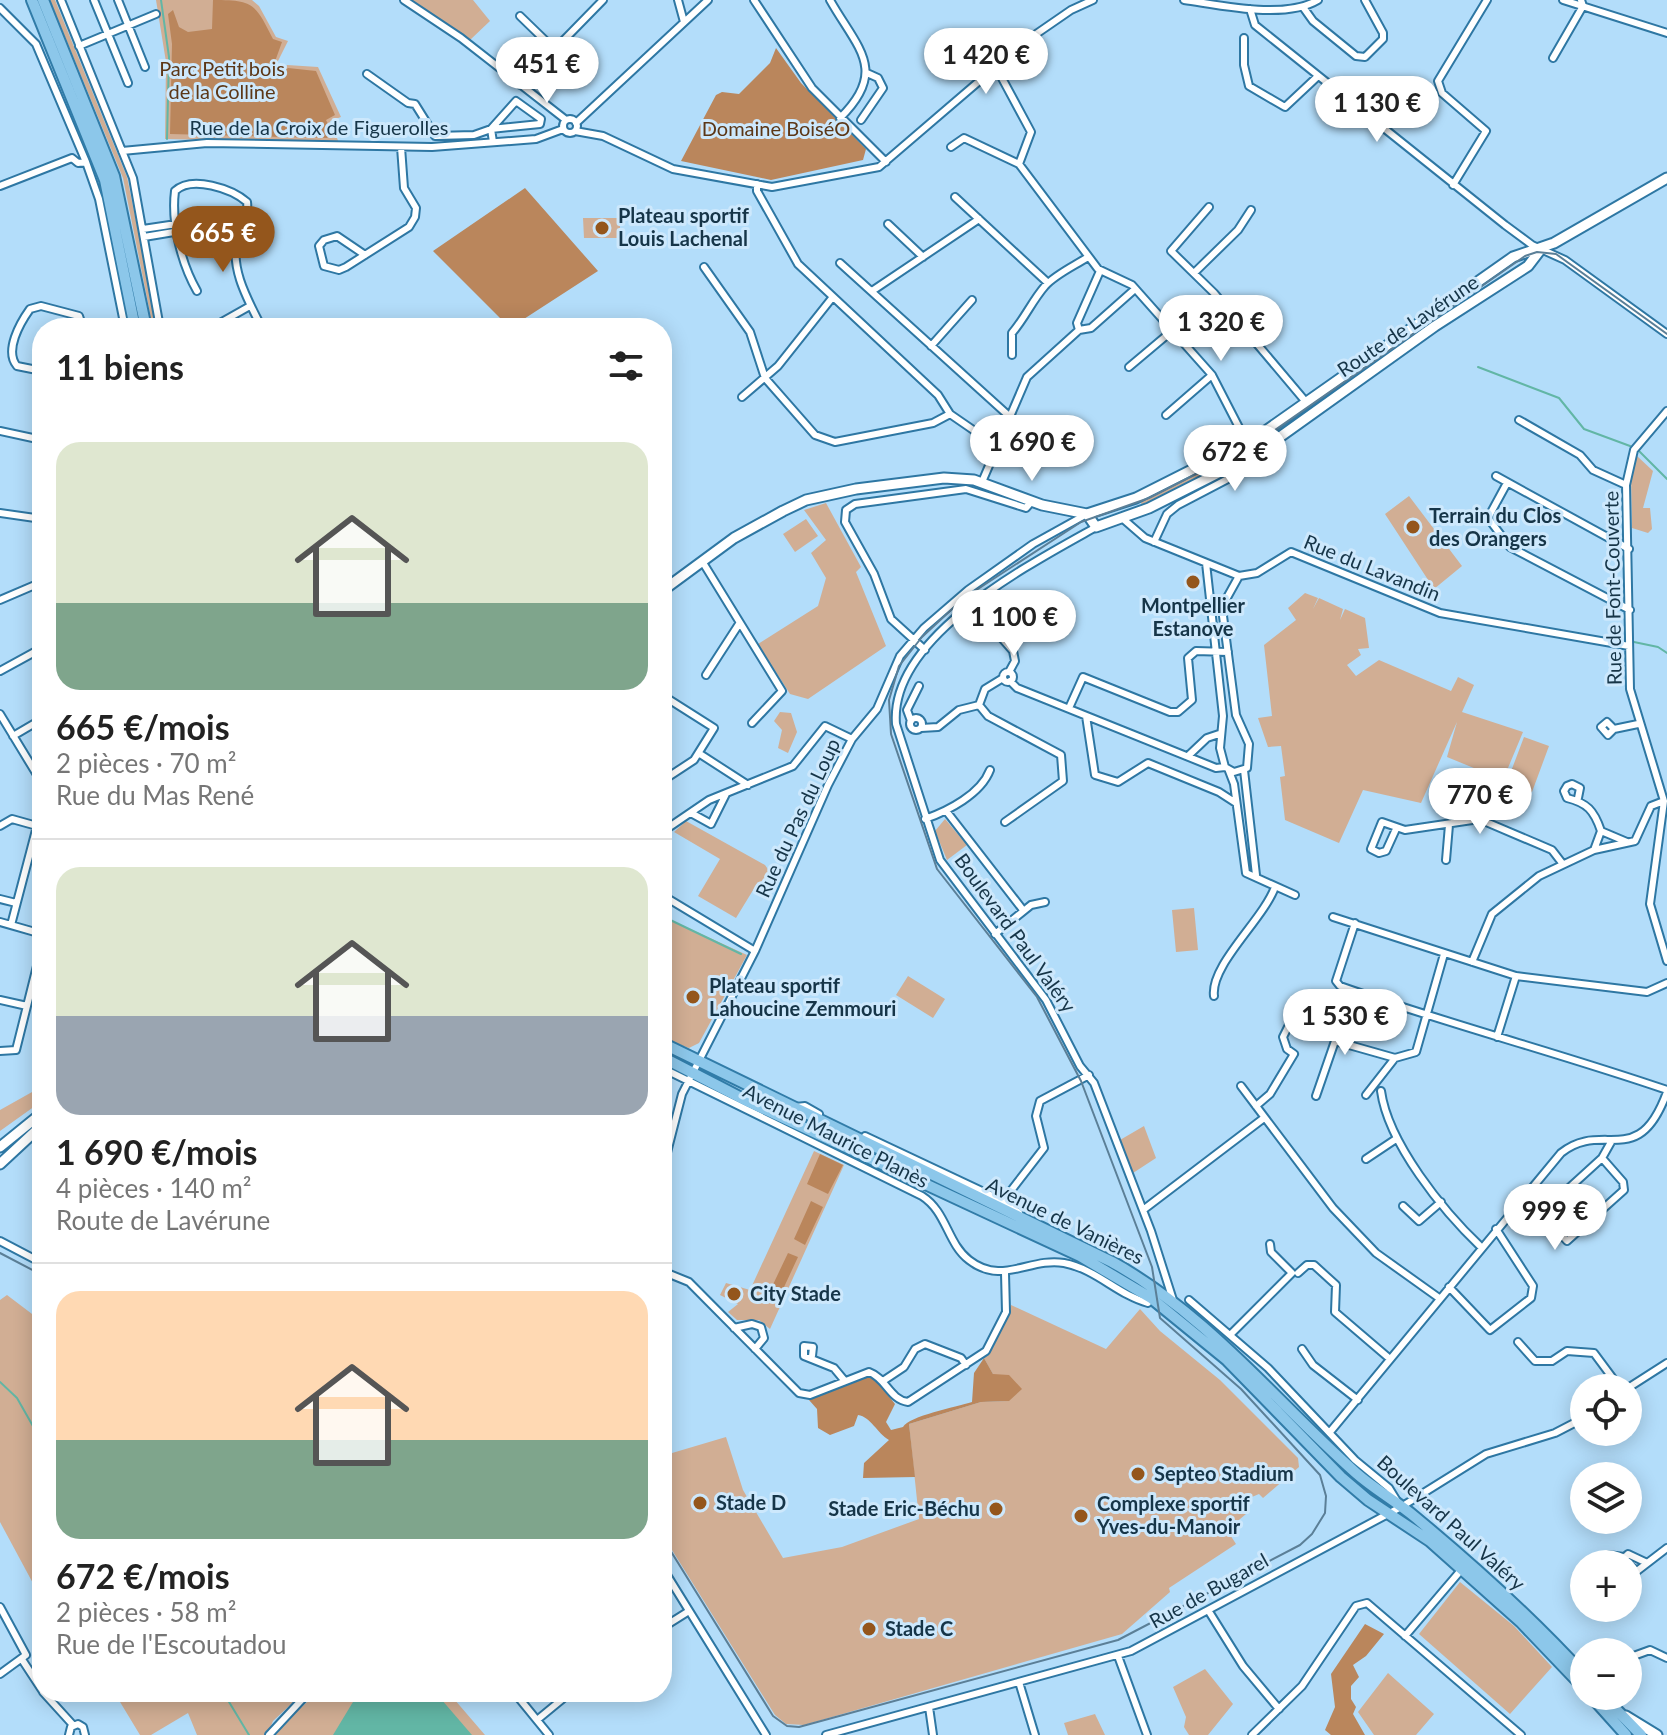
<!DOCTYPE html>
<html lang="fr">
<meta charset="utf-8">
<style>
body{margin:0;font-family:Lato,sans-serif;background:#f2f2f2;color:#222;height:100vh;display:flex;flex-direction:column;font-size:30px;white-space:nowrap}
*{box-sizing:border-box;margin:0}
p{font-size:26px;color:#767676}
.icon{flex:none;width:44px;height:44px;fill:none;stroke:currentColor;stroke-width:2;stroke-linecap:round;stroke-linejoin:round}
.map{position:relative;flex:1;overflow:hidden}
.sheet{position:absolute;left:32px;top:318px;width:640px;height:1384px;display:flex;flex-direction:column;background:#fff;border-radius:32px;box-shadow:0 4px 20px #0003}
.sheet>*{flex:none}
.fabs{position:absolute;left:1570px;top:1374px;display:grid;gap:16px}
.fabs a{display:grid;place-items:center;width:72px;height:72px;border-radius:50%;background:#fff;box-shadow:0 4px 20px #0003;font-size:40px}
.price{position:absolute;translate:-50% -68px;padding:0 18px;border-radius:28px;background:#fff;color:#222;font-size:26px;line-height:52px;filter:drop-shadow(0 2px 4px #0008)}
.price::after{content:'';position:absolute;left:50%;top:48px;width:24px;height:18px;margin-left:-12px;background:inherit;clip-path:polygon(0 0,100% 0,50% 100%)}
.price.current{background:#94561c;color:#fff}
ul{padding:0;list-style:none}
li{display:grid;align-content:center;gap:16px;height:424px;padding:0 24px}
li+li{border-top:2px solid #e0e0e0}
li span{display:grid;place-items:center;height:248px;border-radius:24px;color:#555}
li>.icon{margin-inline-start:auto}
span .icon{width:144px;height:144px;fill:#fffc;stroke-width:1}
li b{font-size:34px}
h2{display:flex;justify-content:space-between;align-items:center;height:96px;padding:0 24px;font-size:34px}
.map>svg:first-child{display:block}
</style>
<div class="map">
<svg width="1667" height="1735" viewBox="0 0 1667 1735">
<rect width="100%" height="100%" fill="#b3ddfa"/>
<path fill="#d1ae94" d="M50 0H55L127 177 158 328H153L123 178Z
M156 0H252L259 6 276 37 288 41 276 65 285 69 287 65 318 67 341 117 330 121 339 143 165 139 166 62Z
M411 0H473L490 21 470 40Z
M583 218H620V238H584Z
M1443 309 1448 316 1266 446 1260 438Z
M1255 440 1261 449 1143 507 1139 499Z
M1636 455 1653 471 1643 508H1650L1652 529 1648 533 1632 528 1631 475Z
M1409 496 1462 566 1434 589 1385 514Z
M826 503 861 567 856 572 886 646 808 699 790 694 758 644 818 606 826 578 811 553 826 540 804 510Z
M806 519 818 536 795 552 783 534Z
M1305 593 1318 598 1313 609 1319 598 1343 609 1340 620 1345 609 1365 618 1369 648 1358 649 1361 655 1347 665 1356 676 1379 660 1451 691 1458 677 1474 685 1462 712 1523 732 1503 780 1447 757 1457 722 1421 803 1363 790 1339 843 1285 820 1280 777 1285 776 1281 746 1268 747 1258 718 1272 716 1264 645 1296 620 1288 608Z
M780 712 791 713 797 732 788 753 778 748 782 730 774 721Z
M1524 737 1549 746 1532 792 1507 782Z
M945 819 967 845 947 860 935 831Z
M686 821 765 865 772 875 768 888 758 882 736 918 698 896 720 859 674 832Z
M1194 908 1198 950 1176 952 1172 910Z
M662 916 747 955 699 1043 689 1048 662 1038Z
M908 976 945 999 933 1018 896 995Z
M42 1068V1101L0 1131V1110L41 1087 34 1072Z
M1144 1126 1156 1158 1133 1173 1120 1140Z
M814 1151 844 1165 770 1329 759 1320H737L728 1312 738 1304 720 1295 726 1283 750 1290Z
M7 1295 36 1317 42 1315V1600L0 1522V1300Z
M1011 1305 1106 1349 1140 1309 1160 1331 1220 1380 1298 1458 1299 1467 1263 1498 1259 1494 1240 1502 1246 1514 1227 1530 1236 1544 1169 1588 1170 1592 1122 1634 804 1725 786 1724 775 1715 662 1534V1456L726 1437 743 1490 783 1558 842 1547 919 1519 909 1424 981 1402 1008 1401 984 1358 993 1348Z
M1460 1582 1514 1626 1552 1667 1510 1714 1419 1634Z
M1205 1669 1233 1704 1208 1735H1189L1184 1727 1186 1717 1173 1687Z
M1388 1673 1434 1714 1416 1735H1374L1358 1712Z
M114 1692H297L301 1695 273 1721 267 1735H197L188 1713 151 1735H140Z
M318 1692H448L485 1735H271Z
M1095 1714 1105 1735H1068L1064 1723Z"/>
<path fill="#ba865c" d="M213 0C253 0 255 3 273 39L282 42 273 67 283 72 288 68 316 71 335 115 326 120 332 132 327 138 170 134 172 44 168 14 173 10 179 27 188 32 212 29Z
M776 48 801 83 866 149 863 160 771 180 681 161 716 95 722 92 739 94 770 63Z
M525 188 598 271 510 328 433 251Z
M820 1154 843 1165 828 1194 807 1184Z
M811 1201 823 1207 805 1245 794 1239Z
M788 1253 798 1257 778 1300 768 1295Z
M984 1358 993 1374 1009 1375 1022 1389 1009 1401 981 1402 909 1424 915 1477 863 1478 864 1463 889 1440C877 1433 871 1417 858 1415L854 1426 830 1435 818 1428 817 1409 809 1400 868 1377 876 1380 895 1404 886 1422 891 1430 903 1427C909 1416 956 1407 972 1402L974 1373Z
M1365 1624 1384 1634 1366 1656 1353 1665 1359 1677 1351 1686V1699L1356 1707 1353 1714 1365 1735H1331L1325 1730 1335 1707 1331 1674Z"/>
<path fill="#62b6a5" d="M359 1692H435L472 1735H333Z"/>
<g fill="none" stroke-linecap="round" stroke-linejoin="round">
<path stroke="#62b6a5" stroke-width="2" d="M161 0 169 57 167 139
M1478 367 1559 398 1584 429 1630 446
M1639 451 1667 479
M1634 642 1658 647 1667 653
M662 916 741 954
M0 1382 17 1398 42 1442
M223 1692 249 1735"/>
<g stroke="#2e77a3" stroke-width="10">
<path id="street" d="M61 0 133 178 160 328
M94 0 128 83
M118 0 145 67
M404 0 461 38 566 120
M678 0 684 22
M754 0 812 88 886 162
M830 0C857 48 889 70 840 118
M1184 0C1220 5 1285 20 1318 0
M1563 0 1667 33
M1303 7 1313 21 1356 56 1365 57 1383 39V33L1365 0
M0 8 36 44 86 162 99 199 125 328
M1250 9 1255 25 1505 225 1532 245 1565 260 1667 334
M520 16 554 49
M1244 38V65L1249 86 1285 107 1317 77
M79 46 156 14
M1553 58 1583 6 1581 0
M996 67 1031 132 1019 164 1098 269 1132 285 1212 375 1247 443
M367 74 408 103 415 104 435 136 474 135 491 129 493 142
M520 85 603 0
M516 101 541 119 540 124 491 129Z
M563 126a7 7 0 1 1 14 0a7 7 0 1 1-14 0Z
M861 120 883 88 878 78 867 73
M576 123 708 0
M575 131 603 136 673 169 772 187 879 167 1026 41 1071 10 1093 0
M951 147 964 138 1019 164
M122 151 207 143 432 147 536 139 563 129
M757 184V191L798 264 938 395 950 414 995 445
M1453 185 1486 131 1442 93 1438 81 1487 0
M0 186 72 158 78 163 86 162
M955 197 1048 283
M1209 207 1171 251 1214 293 1306 402
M888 224 923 257
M143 229 203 220 241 229
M144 237 198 228 238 236
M365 255 337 236 324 240 319 246 324 266 339 270 346 267 409 227 415 217 416 208 404 188 401 147
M840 263 1009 416
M704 267 750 332 765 378 815 435 835 442 933 423 950 414
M1195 272 1238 230 1251 210
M197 291C181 263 171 222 175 191 192 175 232 189 247 202 249 217 240 224 237 238 230 270 248 300 262 328
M872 291 979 219
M211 328 250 306
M1079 330 1077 323 1100 271
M931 346 972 300
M1012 355V333C1025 318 1032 301 1045 286 1056 274 1074 266 1088 257
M1129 367 1173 330
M42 371 17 366C4 351 20 323 30 309L41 306 79 316 83 328
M742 397 778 366 832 298
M1667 411 1634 450 1626 485 1630 689 1664 801 1650 904 1667 961
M1166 415 1212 375
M1519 420 1580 455 1593 470 1626 485
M0 431 42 440
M1496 476 1629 549
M982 482 1027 377 1079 330 1091 328 1135 289
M1507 483 1488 518 1510 547 1630 610
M0 513 42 519
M1122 518 1145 538 1239 576 1257 573 1291 552 1440 613 1629 646
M1096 527C1030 564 889 637 896 724L940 860 1046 1000 1080 1066 1094 1083 1151 1231 1173 1300
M1154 542 1167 514 1178 505 1243 471 1246 460
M702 561 782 691 752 723
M1206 563 1223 716 1220 748 1225 767 1234 772 1247 768 1249 744 1236 715 1223 616 1224 603 1239 576
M0 600 42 582
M971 603 1013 651 1015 661 1009 672
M925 650 891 619 874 574 845 522 846 510 855 504 966 489 1026 508 1032 501
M0 671 42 648
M1003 677a5 5 0 1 1 10 0a5 5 0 1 1-10 0Z
M706 675 739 624
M1010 681 1017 688 1216 768 1225 767
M662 695 714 728 694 760 662 781
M979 705 988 716 1061 755 1063 781 1005 822
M979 705 985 689 1003 678
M1069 708 1083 677 1170 712H1178L1192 700 1188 658 1196 651 1228 652
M0 714 42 783
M1086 716 1095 775 1118 782 1148 763 1219 792 1236 803
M910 724a6 6 0 1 1 12 0a6 6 0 1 1-12 0Z
M911 721 907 710 919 686
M921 728 938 727 959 710 979 705
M1614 729 1607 722 1601 727 1608 735 1614 729 1638 724
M13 736 42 719
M700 754 748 785
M1188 756 1207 738 1219 734
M1244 770 1256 875
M1229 771 1234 784 1246 873 1295 895
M1578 798 1580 788 1572 784 1567 786 1564 791 1567 798C1587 803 1594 810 1601 831L1594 850
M947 812 1023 910
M691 813 711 824 726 794
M925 819C948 811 981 794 990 770
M0 826 12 819 37 826
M1396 829 1386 851 1379 853 1371 849 1382 822 1405 830 1479 819 1552 850 1562 863
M1601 831 1627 842
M662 832 709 800 793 766 825 726 852 739
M1446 860 1449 825
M662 895 755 951
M0 899 16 903
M1333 917 1516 976 1647 992 1667 983
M0 922 42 934
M1355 923 1336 981 1340 986C1448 1024 1559 1053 1667 1090
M11 925 42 807
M995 934 1031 905 1045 902
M1472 962 1492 914 1539 876 1594 850 1635 841 1651 806 1664 801
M1214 996C1210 965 1263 920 1275 887
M0 1000 27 1006
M1497 1037 1516 976
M0 1051 16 1050 42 946
M662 1068 922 1196C947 1212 947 1243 969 1260 1002 1286 1030 1257 1064 1263 1096 1269 1118 1295 1148 1303L1151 1298
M1241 1086 1333 1208 1376 1253 1439 1298
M1381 1091C1388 1143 1443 1211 1481 1247
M1366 1095 1395 1058
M1316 1096 1335 1041 1395 1058 1416 1052 1444 954
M1256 1106 1270 1094 1294 1054 1287 1049 1283 1037 1294 1015
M796 1107 805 1106 819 1114
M865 1136 1003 1201 1019 1213
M1602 1158 1623 1182 1624 1190 1567 1241 1546 1218V1209L1602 1158 1611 1142
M1366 1159 1396 1139
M662 1172 682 1094 755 951 828 785 852 739 877 709 900 656 924 628 968 590 1033 544 1087 514
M1003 1201 1044 1148 1036 1116 1040 1101 1089 1075
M1403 1206 1419 1221 1441 1202
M1143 1210 1264 1118
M0 1241 42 1263
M662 1271 689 1282 799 1393 810 1395 869 1372C886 1378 890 1400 908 1402L986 1351 1006 1312 1005 1273
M1298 1273 1307 1265H1314L1336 1285 1335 1312 1390 1359
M1449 1287 1490 1330 1531 1298 1533 1286 1496 1229
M1189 1300 1268 1368 1355 1460 1389 1488 1397 1501
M734 1328 752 1324 761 1327 764 1338 755 1349
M1230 1335 1292 1273 1271 1252 1270 1244
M1518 1342 1535 1361H1552L1567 1351 1594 1353 1620 1388
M1302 1349 1313 1365 1358 1400
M812 1356 813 1347 804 1346V1356L834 1368 844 1380
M883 1381 904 1367 915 1349 925 1344 961 1358 966 1365
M1628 1388 1667 1363
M1330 1432 1561 1153C1603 1119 1638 1172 1667 1092
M1608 1555 1624 1557
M1627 1564 1623 1559 1628 1554 1645 1562
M1628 1565 1637 1571 1667 1548
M662 1567 766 1735
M0 1607 26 1655 0 1674
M1208 1610 1243 1666 1279 1709
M662 1628 689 1611
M1405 1636 1462 1569
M1118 1656 1147 1735
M1628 1658 1650 1650 1667 1658
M23 1661 42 1690
M1019 1682 1035 1735
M43 1692 73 1725
M514 1692 549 1735
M929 1707 933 1735
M537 1720 571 1692
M69 1735 71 1727 78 1724 83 1727 85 1735
M269 1735 309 1692
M826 1735 1131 1651 1401 1507 1486 1454 1555 1433 1584 1418
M1252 1735 1302 1686 1356 1606 1367 1603 1521 1735"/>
</g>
<g stroke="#2e77a3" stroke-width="13">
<path id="secondary" d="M1087 514 1096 527 1149 508 1256 454 1435 326 1528 266 1541 249
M662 591 734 538 783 511 806 500 856 489 944 478 974 480 1042 505 1087 514 1136 498 1257 437 1513 257 1554 243 1667 178
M0 1147 42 1113
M0 1164 42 1125
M1626 1716 1657 1735"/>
</g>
<g stroke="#317ca8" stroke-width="14">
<path id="primary" d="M32 0 105 180 135 328
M43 0 114 176 146 328
M662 1043 1112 1262C1208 1315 1275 1401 1356 1473 1374 1489 1396 1501 1415 1517 1474 1566 1532 1618 1584 1675
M662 1057 749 1102 1080 1256 1151 1298 1227 1360 1341 1477 1368 1500 1430 1541 1521 1622 1584 1688
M1591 1696 1626 1735
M1603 1696 1641 1735"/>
</g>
<use href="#street" stroke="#fff" stroke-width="6"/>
<use href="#secondary" stroke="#fff" stroke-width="9"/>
<use href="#primary" stroke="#8cc7ea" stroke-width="10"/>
<path stroke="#5b7f97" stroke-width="2" d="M0 1253 42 1275
M662 1537 773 1716 787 1726 799 1727 1118 1640 1300 1545 1312 1534 1325 1513 1326 1496 1320 1475 1241 1389 1160 1318 1152 1267 1081 1081 1037 997 937 869 891 734 889 700 899 666 922 637 964 598 1081 522 1149 498 1255 444 1525 256 1537 252 1556 254 1667 334"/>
</g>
<g fill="#94561c" stroke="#cde8fc" stroke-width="3">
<circle cx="602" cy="228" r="8"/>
<circle cx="1413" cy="527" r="8"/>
<circle cx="1193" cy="582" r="8"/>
<circle cx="693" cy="997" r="8"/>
<circle cx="734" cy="1294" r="8"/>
<circle cx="1138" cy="1474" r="8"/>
<circle cx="700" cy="1503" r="8"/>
<circle cx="996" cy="1509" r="8"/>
<circle cx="1081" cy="1516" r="8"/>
<circle cx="869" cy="1629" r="8"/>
</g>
<g text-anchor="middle" stroke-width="6" stroke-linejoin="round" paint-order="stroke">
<g font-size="20" fill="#5c3717" stroke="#cde8fc">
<text x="222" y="76">Parc Petit bois<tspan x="222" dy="23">de la Colline</tspan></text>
<text x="776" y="136">Domaine BoiséO</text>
</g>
<g font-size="20" fill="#163548" stroke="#cde8fc">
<text x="319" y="135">Rue de la Croix de Figuerolles</text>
<text transform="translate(1408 326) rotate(-34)" y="7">Route de Lavérune</text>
<text transform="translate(1372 568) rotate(22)" y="7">Rue du Lavandin</text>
<text transform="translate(1613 588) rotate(-91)" y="7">Rue de Font-Couverte</text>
<text transform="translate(798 818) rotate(-65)" y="7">Rue du Pas du Loup</text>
<text transform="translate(1015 933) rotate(54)" y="7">Boulevard Paul Valéry</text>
<text transform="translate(836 1136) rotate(27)" y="7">Avenue Maurice Planès</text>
<text transform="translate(1065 1221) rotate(26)" y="7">Avenue de Vanières</text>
<text transform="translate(1451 1523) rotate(42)" y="7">Boulevard Paul Valéry</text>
<text transform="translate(1209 1591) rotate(-29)" y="7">Rue de Bugarel</text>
</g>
<g font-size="20" font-weight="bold" fill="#163548" stroke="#cde8fc" text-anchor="start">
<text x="618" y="223">Plateau sportif<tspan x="618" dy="23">Louis Lachenal</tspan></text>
<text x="1429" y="523">Terrain du Clos<tspan x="1429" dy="23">des Orangers</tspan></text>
<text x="1193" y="613" text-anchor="middle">Montpellier<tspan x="1193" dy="23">Estanove</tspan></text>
<text x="709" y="993">Plateau sportif<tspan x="709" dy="23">Lahoucine Zemmouri</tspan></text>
<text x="750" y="1301">City Stade</text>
<text x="1154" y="1481">Septeo Stadium</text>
<text x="716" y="1510">Stade D</text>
<text x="1097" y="1511">Complexe sportif<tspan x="1097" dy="23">Yves-du-Manoir</tspan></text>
<text x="980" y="1516" text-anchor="end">Stade Eric-Béchu</text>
<text x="885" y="1636">Stade C</text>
</g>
</g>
</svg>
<div class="fabs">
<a><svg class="icon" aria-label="locate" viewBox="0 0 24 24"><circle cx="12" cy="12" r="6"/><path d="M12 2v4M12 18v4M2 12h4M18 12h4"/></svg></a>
<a><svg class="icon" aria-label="layers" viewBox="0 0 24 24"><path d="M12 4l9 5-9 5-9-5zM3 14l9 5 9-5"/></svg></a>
<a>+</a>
<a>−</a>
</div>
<b class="price" style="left:986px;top:96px">1 420 €</b>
<b class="price" style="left:547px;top:105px">451 €</b>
<b class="price" style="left:1377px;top:144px">1 130 €</b>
<b class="price current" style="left:223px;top:274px">665 €</b>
<b class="price" style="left:1221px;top:363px">1 320 €</b>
<b class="price" style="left:1032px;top:483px">1 690 €</b>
<b class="price" style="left:1235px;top:493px">672 €</b>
<b class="price" style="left:1014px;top:658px">1 100 €</b>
<b class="price" style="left:1480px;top:836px">770 €</b>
<b class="price" style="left:1345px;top:1057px">1 530 €</b>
<b class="price" style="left:1555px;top:1252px">999 €</b>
<section class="sheet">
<h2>11 biens<svg class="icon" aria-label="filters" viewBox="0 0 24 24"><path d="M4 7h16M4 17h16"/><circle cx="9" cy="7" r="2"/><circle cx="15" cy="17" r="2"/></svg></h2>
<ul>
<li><span style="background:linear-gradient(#dfe7d0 65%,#7fa58c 0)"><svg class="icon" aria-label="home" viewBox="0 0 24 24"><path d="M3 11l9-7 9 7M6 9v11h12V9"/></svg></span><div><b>665 €/mois</b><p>2 pièces · 70 m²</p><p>Rue du Mas René</p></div></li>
<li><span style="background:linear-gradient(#dfe7d0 60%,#9aa5b1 0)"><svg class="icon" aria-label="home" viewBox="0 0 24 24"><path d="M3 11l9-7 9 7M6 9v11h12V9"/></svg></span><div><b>1 690 €/mois</b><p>4 pièces · 140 m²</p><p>Route de Lavérune</p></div></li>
<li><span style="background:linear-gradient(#ffd9b3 60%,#7fa58c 0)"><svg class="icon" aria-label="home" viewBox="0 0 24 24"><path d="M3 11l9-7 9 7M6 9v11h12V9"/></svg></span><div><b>672 €/mois</b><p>2 pièces · 58 m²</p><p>Rue de l'Escoutadou</p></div></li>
</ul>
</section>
</div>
